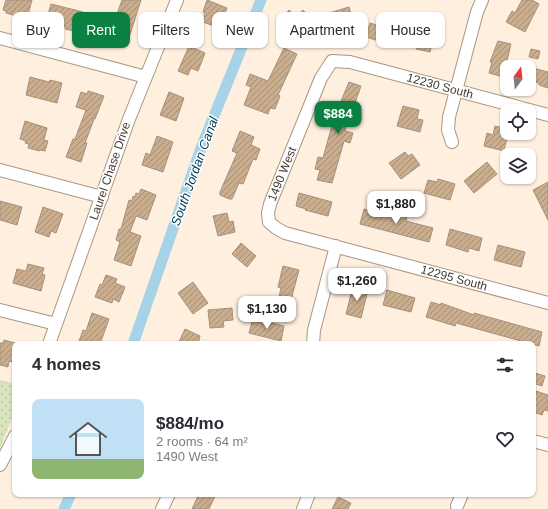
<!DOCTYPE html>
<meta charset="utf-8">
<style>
body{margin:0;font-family:Arial,sans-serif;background:#f2f2f3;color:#2b2b33;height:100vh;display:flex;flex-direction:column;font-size:15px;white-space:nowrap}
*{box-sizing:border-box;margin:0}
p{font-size:13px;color:#7c7c81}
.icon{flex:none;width:22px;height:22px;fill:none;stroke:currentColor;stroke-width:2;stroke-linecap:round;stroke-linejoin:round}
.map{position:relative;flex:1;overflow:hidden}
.drawer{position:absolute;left:12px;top:341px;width:524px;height:156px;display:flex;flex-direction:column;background:#fff;border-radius:8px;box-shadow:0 1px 3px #0004}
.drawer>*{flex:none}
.guide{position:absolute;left:12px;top:12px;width:524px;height:36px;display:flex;gap:8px}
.needle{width:26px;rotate:15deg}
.fabs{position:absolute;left:500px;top:60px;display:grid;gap:8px}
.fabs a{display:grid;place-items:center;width:36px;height:36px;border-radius:8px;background:#fff;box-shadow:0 1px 3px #0004;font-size:20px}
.price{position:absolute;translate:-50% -34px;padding:0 9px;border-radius:8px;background:#fff;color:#222;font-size:13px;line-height:26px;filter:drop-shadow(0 1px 2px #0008)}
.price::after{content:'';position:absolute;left:50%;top:24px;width:12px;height:9px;margin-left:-6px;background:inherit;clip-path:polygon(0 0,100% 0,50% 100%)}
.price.current{background:#0b8043;color:#fff}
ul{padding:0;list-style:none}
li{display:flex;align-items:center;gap:12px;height:100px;padding:0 20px}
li+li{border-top:1px solid #e1e1e2}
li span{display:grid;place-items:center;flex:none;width:112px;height:80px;border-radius:8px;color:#555}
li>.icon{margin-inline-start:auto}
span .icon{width:48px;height:48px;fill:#fffc;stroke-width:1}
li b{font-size:17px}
h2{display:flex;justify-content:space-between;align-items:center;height:48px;padding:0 20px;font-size:17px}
.tag{padding:0 14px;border-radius:8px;background:#fff;box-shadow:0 1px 3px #0004;font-size:14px;line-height:36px}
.tag.current{background:#0b8043;color:#fff}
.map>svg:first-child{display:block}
</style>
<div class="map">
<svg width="548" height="509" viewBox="0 0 548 509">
<defs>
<pattern id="park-dots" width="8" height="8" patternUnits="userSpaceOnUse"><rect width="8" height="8" fill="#d7e4be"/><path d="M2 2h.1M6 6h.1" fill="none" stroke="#bac4a4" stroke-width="1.8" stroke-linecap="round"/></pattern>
<pattern id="building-hatch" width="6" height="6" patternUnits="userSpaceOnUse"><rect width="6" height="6" fill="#caad8e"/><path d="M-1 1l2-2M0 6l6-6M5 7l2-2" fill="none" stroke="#a68e75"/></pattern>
</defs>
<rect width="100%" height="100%" fill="#feefdf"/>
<path fill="url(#park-dots)" d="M0 380 15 384V411L0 448Z"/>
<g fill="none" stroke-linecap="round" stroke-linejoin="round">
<path stroke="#a7d3e8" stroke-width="11" d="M133 344 201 148 261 0
M64 509 71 494"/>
</g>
<path fill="url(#building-hatch)" stroke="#a3917f" d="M6 0H32L27 19 6 13V11L3 10Z
M122 0H141L127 44 116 41 118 33 111 31Z
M207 0 227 8 219 28 203 22 205 17 204 16 205 13 203 12Z
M522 0H532L539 4 525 32 506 22 512 11 515 13Z
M51 4 83 12 81 20 87 21 84 33 65 29 66 27 46 22Z
M349 7 354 26 342 29 341 25 332 27 329 13Z
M289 10 296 17 303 10 321 29 312 37 309 35 308 36 306 34 301 38 282 17Z
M370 23 402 32 399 45 389 42 388 44 366 37Z
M422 29 439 34 436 45 432 44 430 52 416 49Z
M498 41 511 44 503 77 489 73 492 62H490Z
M189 46 205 53 198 71 191 68 188 75 178 71Z
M284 48 297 54 278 95 280 96 275 109 270 108 268 114 244 105 251 87 246 85 250 74 268 81Z
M531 49 540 51 538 59 529 57Z
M533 68 548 72V88L539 85V83L529 80Z
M30 77 49 82 50 80 62 83 57 103 26 95Z
M349 82 361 86 352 111H350L345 131 353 133 350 143 344 141 332 183 317 180 320 170 315 169 318 157 323 158 334 118Z
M88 91 104 96 95 119H94L85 143H87L81 162 66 157 73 139H75L86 110 76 107 81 92 87 94Z
M169 92 184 98 176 121 160 115Z
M403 106 419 110 417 119 423 120 420 132 397 126Z
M25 121 47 128 44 140 48 141 45 151 40 150V151L28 148 29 144 25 143 26 141 20 139Z
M495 126 507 129V133H508L504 151 484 146 487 133 493 135Z
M240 131 254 137 251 145 260 149 256 160 253 159 243 184 239 183 232 199H229L220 195V192L237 153 232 151Z
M157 136 173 142 163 172 142 165 146 153 150 155Z
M405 152 408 156 412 154 420 165 401 179 389 163Z
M487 162 497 174 474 193 464 181Z
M438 179 455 184 450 200 424 193 428 180 437 182Z
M548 182V220L533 190Z
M141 189 156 195 147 220 136 216 130 232 141 236 131 266 114 260 120 242 116 240 119 229H121L129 200 132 201 133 196 135 197 136 193 139 194Z
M299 193 332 202 328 216 305 210 306 209 296 206Z
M0 201 22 207 17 225 0 220Z
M43 207 63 214 56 233 51 231 49 237 35 232Z
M364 209 381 214 382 209 407 216 406 221 433 228 429 242 360 224Z
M227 213 229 222 233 221 235 232 218 236 213 216Z
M450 229 482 238 479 251 469 248 468 252 446 245Z
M241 243 256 256 247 267 232 254Z
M498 245 525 252 521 267 494 260Z
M28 264 44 268 42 274 45 275 41 291 13 283 17 269 26 271Z
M283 266 299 270 291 300 279 297 281 288 278 287Z
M366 274 384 280 381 292 362 287Z
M106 275 117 279 115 283 125 287 119 302 113 299 112 303 95 297 100 284 102 285Z
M193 282 208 303 193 314 178 293Z
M353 286 368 290 361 318 346 314Z
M387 290 415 298 411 312 383 305Z
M431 302 441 305V303L474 315V313L542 332 539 346 456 323 455 326 426 317Z
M232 308 233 320 223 321 224 327 210 328 208 310Z
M92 313 109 319 100 344H78L83 330 86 331Z
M253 318 284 326 281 341 249 333Z
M185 329 200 336 198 344H178Z
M4 340 15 343 14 362 9 361 8 367 0 365V343H3Z
M535 373 545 376 542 386 533 383Z
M536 391 548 395V411L544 410 542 415 533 412V403Z
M199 494H216L209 509H192Z
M338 497 351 503 348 509H332Z"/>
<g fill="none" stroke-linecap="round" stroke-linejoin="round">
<g stroke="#a89784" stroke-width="14">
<path id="minor" d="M0 38 146 77
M548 115 350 62 332 61 321 78 270 204 268 213 269 222 276 228 285 233 548 303
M452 142 448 130 449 117 477 12 482 0
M0 170 102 197
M0 310 56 324
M49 344 129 119 177 0
M313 344 314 330 336 246
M533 441 548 445
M0 465 15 436
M457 506 462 494
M162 509 169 494
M303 509 309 494"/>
</g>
<use href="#minor" stroke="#fff" stroke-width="12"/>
</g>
<g text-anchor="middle" stroke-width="3" stroke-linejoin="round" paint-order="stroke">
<g font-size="12" fill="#423a33" stroke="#fff">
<text transform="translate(440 86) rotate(15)" y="4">12230 South</text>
<text transform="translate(110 171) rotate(-71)" y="4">Laurel Chase Drive</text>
<text transform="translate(282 174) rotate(-68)" y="4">1490 West</text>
<text transform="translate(454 278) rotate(15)" y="4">12295 South</text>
</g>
<g font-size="13" font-style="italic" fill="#044257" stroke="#fff">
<text transform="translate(194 171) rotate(-70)" y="5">South Jordan Canal</text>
</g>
</g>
</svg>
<div class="fabs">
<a><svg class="needle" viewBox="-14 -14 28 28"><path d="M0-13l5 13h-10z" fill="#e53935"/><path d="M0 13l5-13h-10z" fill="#7c7c81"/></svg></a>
<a><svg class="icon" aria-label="locate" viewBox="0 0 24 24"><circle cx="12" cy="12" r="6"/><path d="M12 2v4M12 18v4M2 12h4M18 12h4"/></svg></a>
<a><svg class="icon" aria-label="layers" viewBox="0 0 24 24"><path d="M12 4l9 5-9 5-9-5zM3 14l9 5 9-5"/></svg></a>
</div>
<b class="price current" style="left:338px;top:135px">$884</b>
<b class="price" style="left:396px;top:225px">$1,880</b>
<b class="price" style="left:357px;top:302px">$1,260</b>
<b class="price" style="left:267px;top:330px">$1,130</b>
<div class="guide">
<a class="tag">Buy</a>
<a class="tag current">Rent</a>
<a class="tag">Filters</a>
<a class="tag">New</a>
<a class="tag">Apartment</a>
<a class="tag">House</a>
</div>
<section class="drawer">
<h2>4 homes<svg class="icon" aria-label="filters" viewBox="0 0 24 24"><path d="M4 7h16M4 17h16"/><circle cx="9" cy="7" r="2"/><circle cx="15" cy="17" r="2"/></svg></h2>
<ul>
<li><span style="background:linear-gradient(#bfe0f5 75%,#8fb573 0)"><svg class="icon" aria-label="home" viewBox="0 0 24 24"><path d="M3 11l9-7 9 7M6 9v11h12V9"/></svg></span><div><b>$884/mo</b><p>2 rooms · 64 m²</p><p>1490 West</p></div><svg class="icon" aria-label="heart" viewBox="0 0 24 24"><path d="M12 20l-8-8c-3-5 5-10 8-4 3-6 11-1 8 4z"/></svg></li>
</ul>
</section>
</div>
